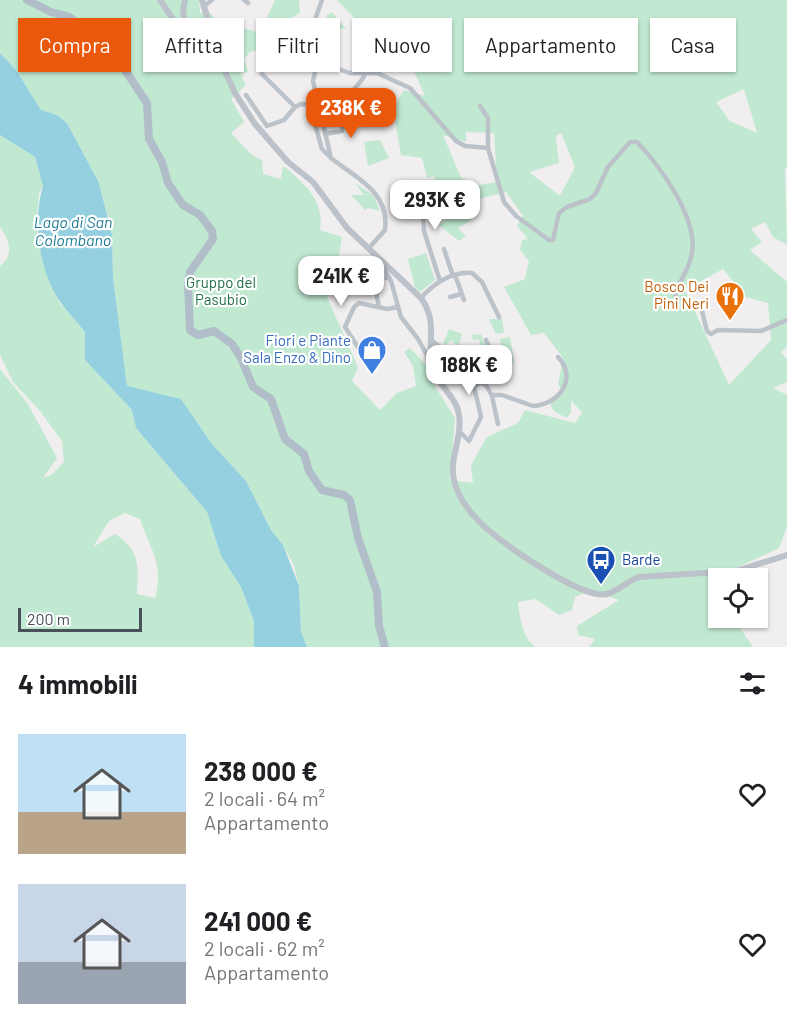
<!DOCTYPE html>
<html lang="it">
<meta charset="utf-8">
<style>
body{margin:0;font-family:Barlow,sans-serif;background:#f2f2f2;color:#202124;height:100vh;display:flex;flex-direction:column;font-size:22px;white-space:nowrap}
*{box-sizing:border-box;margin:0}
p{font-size:20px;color:#757577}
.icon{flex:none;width:33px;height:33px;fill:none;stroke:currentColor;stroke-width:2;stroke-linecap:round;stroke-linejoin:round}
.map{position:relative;height:647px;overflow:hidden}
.details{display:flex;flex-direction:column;background:#fff;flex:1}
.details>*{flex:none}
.guide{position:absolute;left:18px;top:18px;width:752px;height:54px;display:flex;gap:12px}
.controls{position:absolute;left:708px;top:568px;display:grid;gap:12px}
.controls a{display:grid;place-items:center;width:60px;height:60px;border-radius:0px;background:#fff;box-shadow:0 2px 4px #0004;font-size:30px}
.scale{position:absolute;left:18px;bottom:15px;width:124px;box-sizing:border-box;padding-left:6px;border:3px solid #485159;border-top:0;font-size:16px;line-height:21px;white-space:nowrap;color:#485159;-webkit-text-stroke:4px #fff;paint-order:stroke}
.price{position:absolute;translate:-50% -51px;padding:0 14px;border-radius:12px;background:#fff;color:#222;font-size:20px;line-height:39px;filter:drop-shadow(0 2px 3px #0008)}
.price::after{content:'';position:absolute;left:50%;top:36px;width:18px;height:14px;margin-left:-9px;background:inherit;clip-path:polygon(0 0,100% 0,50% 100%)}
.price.active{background:#ea580c;color:#fff}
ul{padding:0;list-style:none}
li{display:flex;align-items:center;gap:18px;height:150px;padding:0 18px}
li span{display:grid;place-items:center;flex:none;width:168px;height:120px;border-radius:0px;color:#555}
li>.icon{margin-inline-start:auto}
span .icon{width:72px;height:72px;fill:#fffc;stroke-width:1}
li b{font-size:26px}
h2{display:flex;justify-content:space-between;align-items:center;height:72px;padding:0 18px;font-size:26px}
.tag{padding:0 21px;border-radius:0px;background:#fff;box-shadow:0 2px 4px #0004;font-size:21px;line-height:54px}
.tag.active{background:#ea580c;color:#fff}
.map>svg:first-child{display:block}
</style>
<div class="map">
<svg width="787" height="647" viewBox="0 0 787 647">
<rect width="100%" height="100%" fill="#f0eeee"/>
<path fill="#c1e9d1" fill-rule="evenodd" d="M0 0H199L200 13 208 12 218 20 260 33 275 0H299L300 13 281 24 286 42 250 52 244 59 248 72 240 73 246 85 231 99 244 122 231 133 252 155 262 160 263 174 281 179 283 166C304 182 325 202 320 230L342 237 339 256 324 267 327 297 358 367 352 381 380 410 397 393 416 386 413 366 404 352 410 348 426 365 432 382 455 418 450 480 473 483 471 465 487 437 518 423 525 410 575 423 582 413 571 400V413L566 418 554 411 550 404 564 392 558 385 563 358 544 333 531 335 504 287 525 279 529 261 520 250 522 240 528 239 517 226 523 216 506 192 475 200 468 213 472 220 458 228 466 236 459 241 439 225 447 220 434 176 427 178 422 158 401 155 393 109 404 90 425 96 405 51 391 49 387 55 362 45 357 21 337 0H787V167L785 168 787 245 773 237 765 222 751 229 762 242 750 250 787 282V347L781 352 787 360V382L773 388 787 395V527L779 548 708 581 718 584V618H733L753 647H589L595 639 578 635 577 626 619 600 591 590 575 597 572 610 559 615 536 599 518 602C520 618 522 636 535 647H307L301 632 299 586 294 566 283 545 271 530 246 481 212 444 181 399 127 387 113 278 112 235 99 183 67 123 57 115 41 110 16 70 0 53ZM744 89 757 133 730 121 716 102ZM465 132 494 133 497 182 479 185 461 178 443 135 467 142ZM561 133 575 167 560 196 529 172 559 163 556 136ZM723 269 746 297 768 303 771 340 729 385 685 290Z
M332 12 346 29H339V38L326 16Z
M0 135 35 157 43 186 39 194 36 227 59 302 85 332V360L132 410 136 428 207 512 221 556 241 587 254 621V647H0V369L28 404 57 458 43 478 51 475 64 462 62 441 40 411 13 382 0 355V266C15 255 9 240 0 227ZM125 513 140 519C151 551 164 563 155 598L137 594C138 566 141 551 115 534L93 547 109 521Z
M380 140 389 158 368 166 364 142Z
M355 183 374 196 380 211 368 208 365 210 351 195H364Z
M426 253 435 280 420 292 415 287 408 259Z
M489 319H502L504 333 496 334Z
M449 329 462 334 458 348 452 340 446 344 448 348 443 345Z
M481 334 491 362 489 366 478 365 477 360 483 358 479 339 473 340 471 335Z
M510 337 514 362 513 363 510 356 503 357 500 339Z"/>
<path fill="#94d0e0" d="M0 53 16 70 41 110 57 115 67 123 99 183 112 235 113 278 127 386 181 399 212 444 246 481 271 530 283 545 299 586 301 632 307 647H254V621L241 587 221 556 207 512 136 428 132 410 85 360V332C77 322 68 313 61 303 39 272 32 221 43 186L35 157 0 135Z"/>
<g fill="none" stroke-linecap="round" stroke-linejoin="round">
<path stroke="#bbc2c9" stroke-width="4.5" d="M244 0 248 3
M322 0 311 31 313 54 317 64 313 81 331 158C356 178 390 192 385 230L369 248
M203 7 212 0
M295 31 302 36 312 59
M317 64 323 63 349 73H377L410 88 456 141 465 146 488 148 504 202 516 216 549 240H553L559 213 567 207 590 199 596 193 608 167 630 142H637C660 166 698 218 692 253 690 267 681 280 675 292L676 298 701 307 707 331 711 334 718 330 761 331 787 320
M262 74 295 107 301 104 319 105
M246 95 267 126 284 120 295 107
M480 106 488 118V148
M312 114 322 149 331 158
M325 134 342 131C343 118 345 106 351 94 355 86 362 82 365 74
M417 187 422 200 424 231 440 281
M444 249 453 276
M387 266 384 269 391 281 401 317 418 339 427 355 433 376
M455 275 464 300
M344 278 359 286 388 277
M374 283 379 307
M450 297 461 294
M421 298C433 284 452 271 472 273L482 282 499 317
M431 340 459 361 467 377 486 385 492 396 498 424
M363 355 345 327 354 307 359 303 387 309 398 307
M467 377 474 386 493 375 496 362 486 340
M492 395H502L533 406C560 404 578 378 558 357
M460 432 469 441 481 417 474 386"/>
<path stroke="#bbc2c9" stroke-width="6" d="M160 0 192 47 200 41C193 22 178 25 185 0
M202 0 222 65 235 93 255 124 288 162 313 182 347 228 421 298C439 324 426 340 433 368 437 384 454 395 458 410 463 429 455 446 453 464 449 507 499 540 529 560 545 570 589 599 607 594 619 591 627 581 639 577L736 571 787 555"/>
<path stroke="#b1bdc9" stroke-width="8" d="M27 0 51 12 70 17 76 23 88 48 108 54 123 67 147 103 149 139 162 162 168 183 183 205 200 215 212 231 213 239 190 272 188 285 190 330 198 335 214 331 232 344 241 358 253 387 271 399 285 439 304 454 309 471 322 490 344 495 350 500 358 538 377 592 379 626 385 647"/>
</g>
<defs>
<g id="restaurant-pin" transform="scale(1.5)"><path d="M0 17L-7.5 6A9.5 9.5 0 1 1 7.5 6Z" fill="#e8710a" stroke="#fff"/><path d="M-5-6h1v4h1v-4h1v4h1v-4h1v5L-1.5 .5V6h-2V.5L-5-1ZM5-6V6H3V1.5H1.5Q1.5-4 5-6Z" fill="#fff"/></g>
<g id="shop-pin" transform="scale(1.5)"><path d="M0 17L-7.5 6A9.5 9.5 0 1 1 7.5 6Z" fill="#3f7fe0" stroke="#fff"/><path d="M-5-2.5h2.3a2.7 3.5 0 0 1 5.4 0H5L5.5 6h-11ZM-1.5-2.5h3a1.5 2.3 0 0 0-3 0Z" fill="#fff"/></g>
<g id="bus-pin" transform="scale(1.5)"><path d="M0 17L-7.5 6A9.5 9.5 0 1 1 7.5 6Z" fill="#1a4fb4" stroke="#fff"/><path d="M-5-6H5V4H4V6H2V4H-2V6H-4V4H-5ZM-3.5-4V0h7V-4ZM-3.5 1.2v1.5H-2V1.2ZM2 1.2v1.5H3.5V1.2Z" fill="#fff"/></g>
</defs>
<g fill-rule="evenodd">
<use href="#restaurant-pin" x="730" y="296"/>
<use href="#shop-pin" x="372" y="350"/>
<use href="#bus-pin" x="601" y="560"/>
</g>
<g text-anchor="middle" stroke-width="4.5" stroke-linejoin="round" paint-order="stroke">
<g font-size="15" fill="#22704a" stroke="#fff">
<text x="221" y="288">Gruppo del<tspan x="221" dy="17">Pasubio</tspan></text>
</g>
<g font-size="15" fill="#c56008" stroke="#fff" text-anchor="end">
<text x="709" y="292">Bosco Dei<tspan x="709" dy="17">Pini Neri</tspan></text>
</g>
<g font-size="15" fill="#366cbe" stroke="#fff" text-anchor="end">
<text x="351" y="346">Fiori e Piante<tspan x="351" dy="17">Sala Enzo &amp; Dino</tspan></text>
</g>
<g font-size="15" fill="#164399" stroke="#fff" text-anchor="start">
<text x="622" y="565">Barde</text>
</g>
<g font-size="16" font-style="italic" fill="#1e7c96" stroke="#fff">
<text x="73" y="228">Lago di San<tspan x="73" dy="18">Colombano</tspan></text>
</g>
</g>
</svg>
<div class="controls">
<a><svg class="icon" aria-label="locate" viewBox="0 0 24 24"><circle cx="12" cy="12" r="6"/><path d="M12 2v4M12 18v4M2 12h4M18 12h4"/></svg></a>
</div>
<div class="scale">200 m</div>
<b class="price active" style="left:351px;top:139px">238K €</b>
<b class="price" style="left:435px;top:231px">293K €</b>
<b class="price" style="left:341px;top:307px">241K €</b>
<b class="price" style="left:469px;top:396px">188K €</b>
<div class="guide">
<a class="tag active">Compra</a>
<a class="tag">Affitta</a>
<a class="tag">Filtri</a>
<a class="tag">Nuovo</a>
<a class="tag">Appartamento</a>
<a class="tag">Casa</a>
</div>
</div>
<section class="details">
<h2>4 immobili<svg class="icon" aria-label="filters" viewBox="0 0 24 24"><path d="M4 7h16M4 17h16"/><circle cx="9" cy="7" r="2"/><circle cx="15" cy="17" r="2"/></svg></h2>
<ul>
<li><span style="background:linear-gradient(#bfe0f5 65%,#b9a48a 0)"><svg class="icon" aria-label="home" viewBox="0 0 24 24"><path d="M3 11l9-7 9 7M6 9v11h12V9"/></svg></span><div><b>238 000 €</b><p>2 locali · 64 m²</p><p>Appartamento</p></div><svg class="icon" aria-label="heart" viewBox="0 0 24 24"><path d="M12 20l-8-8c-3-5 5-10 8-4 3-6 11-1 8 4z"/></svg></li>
<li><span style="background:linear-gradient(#c9d6e8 65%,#9aa5b1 0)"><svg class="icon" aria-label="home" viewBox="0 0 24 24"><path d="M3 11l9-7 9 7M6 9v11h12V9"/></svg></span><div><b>241 000 €</b><p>2 locali · 62 m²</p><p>Appartamento</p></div><svg class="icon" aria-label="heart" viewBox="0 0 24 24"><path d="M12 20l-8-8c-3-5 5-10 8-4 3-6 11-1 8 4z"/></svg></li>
</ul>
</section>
